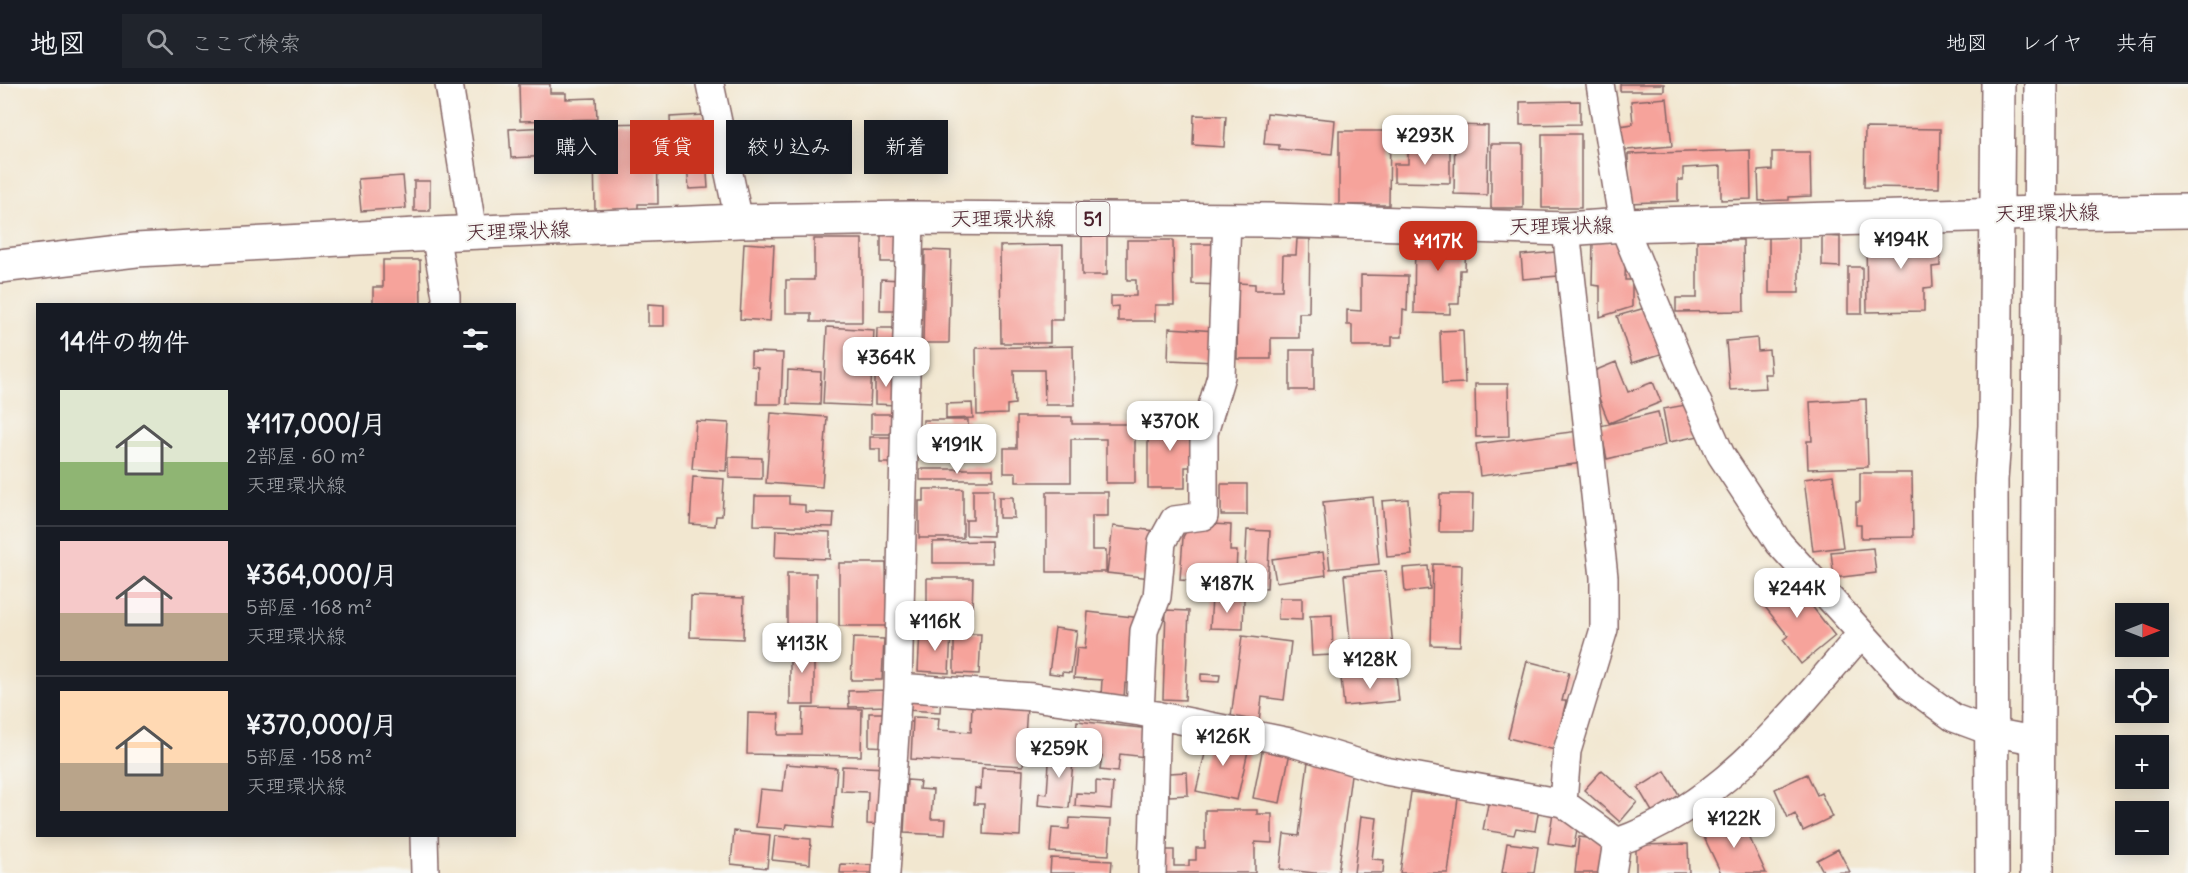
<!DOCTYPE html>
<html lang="ja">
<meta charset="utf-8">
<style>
body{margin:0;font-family:Delius,"Klee One",sans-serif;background:#20242c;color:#f1f3f6;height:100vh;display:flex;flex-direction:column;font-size:22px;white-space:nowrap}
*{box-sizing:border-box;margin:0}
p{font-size:20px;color:#9ea1a6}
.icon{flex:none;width:33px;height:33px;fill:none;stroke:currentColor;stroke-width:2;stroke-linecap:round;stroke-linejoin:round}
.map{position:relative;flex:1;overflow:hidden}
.details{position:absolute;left:36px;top:219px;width:480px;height:534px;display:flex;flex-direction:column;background:#171b24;border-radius:0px;box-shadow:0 3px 15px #0003}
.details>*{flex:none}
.top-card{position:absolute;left:534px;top:36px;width:570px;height:54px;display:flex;gap:12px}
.needle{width:39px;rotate:90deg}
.controls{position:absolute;left:2115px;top:519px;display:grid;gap:12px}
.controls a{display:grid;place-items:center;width:54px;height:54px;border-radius:0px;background:#171b24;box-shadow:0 3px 15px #0003;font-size:30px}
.price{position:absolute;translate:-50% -51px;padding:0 14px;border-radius:12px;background:#fff;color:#222;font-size:20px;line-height:39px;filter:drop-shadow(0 2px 3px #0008)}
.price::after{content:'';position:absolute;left:50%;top:36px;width:18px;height:14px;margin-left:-9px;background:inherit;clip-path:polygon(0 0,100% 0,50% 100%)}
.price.selected{background:#c8321e;color:#fff}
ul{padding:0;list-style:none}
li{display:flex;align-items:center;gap:18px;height:150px;padding:0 24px}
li+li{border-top:2px solid #363941}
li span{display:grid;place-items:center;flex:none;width:168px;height:120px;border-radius:0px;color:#555}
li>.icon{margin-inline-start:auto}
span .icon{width:72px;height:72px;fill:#fffc;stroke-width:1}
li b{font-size:26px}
h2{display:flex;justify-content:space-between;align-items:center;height:72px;padding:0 24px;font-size:26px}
.chip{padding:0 21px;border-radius:0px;background:#171b24;box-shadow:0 3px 15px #0003;font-size:21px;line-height:54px}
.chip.selected{background:#c8321e;color:#fff}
header{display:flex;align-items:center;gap:36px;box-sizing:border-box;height:84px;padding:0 30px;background:#171b24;border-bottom:2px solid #363941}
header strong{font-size:28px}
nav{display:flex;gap:33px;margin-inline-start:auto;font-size:21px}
.search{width:420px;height:54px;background:#20242c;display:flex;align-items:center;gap:15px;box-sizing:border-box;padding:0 21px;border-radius:0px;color:#9ea1a6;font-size:22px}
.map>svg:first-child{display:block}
</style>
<header>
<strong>地図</strong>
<div class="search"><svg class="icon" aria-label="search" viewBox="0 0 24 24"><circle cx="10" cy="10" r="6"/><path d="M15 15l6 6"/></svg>ここで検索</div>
<nav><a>地図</a><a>レイヤ</a><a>共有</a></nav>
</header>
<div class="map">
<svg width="2188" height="789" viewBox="0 0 2188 789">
<rect width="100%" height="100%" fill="#f6f6f2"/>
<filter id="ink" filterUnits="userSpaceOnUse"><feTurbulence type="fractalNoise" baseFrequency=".0167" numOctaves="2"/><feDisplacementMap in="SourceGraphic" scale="12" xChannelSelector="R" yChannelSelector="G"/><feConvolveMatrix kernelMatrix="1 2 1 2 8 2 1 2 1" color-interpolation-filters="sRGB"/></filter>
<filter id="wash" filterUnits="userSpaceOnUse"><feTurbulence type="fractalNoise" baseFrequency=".008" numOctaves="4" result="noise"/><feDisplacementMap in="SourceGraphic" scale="24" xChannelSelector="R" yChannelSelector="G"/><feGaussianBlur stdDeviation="1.35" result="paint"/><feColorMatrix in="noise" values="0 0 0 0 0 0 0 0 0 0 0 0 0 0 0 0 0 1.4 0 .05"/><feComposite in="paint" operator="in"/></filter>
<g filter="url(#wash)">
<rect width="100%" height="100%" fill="#f2e7d0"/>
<g id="blocks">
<path fill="#f6a39b" d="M519 0H550V9H566V15L596 14 597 35 520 37Z
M1620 0H1664V7H1620Z
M1667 14 1672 62 1616 67 1613 43 1633 40 1631 17Z
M1580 17V40L1520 41V18Z
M1267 29 1335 36 1332 70 1279 65V61L1264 60Z
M703 31 708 104 689 105 685 56 671 57 670 33Z
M1194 31 1226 32 1224 63 1193 61Z
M657 39 658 120H638V125L595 126 594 71H599L598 40Z
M1455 41 1488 42 1487 111 1454 110Z
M549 43 551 72 511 74 509 45Z
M1865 44 1940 45 1939 104 1864 103Z
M1339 47H1390L1389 121H1339Z
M1542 50H1581V124H1542Z
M1491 60H1523V124H1491Z
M1408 63 1450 64V99L1394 98V80H1408Z
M1750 66 1751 115 1721 116V82L1683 84V96H1678V117L1629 119 1628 70Z
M1772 68H1810L1811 112 1789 113V116L1759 117 1758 87 1772 86Z
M403 92 406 124 361 127 358 95Z
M414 97H430V127H414Z
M1939 145 1940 182 1932 183 1933 203 1924 204V227L1867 228 1866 152 1905 151V146Z
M1082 147H1107V191H1082Z
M881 149 903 150V178H881Z
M1769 150H1799V209H1769Z
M1415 151 1466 152 1465 186H1460L1459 220H1450V230L1414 229Z
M1822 152 1840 153V183L1822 182Z
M814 155H862V238H811V229H786V196H814Z
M1297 155H1310L1309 229H1299V254H1271V275H1237L1238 199 1255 200V206H1282L1283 171H1296Z
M1127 156H1173L1174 221H1155V237H1118V222L1111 223V212H1136V196H1127Z
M1697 156H1743L1744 227 1676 228V214H1697Z
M1593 157 1626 158 1625 196H1632V223L1600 233V202L1592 201Z
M744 159 774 161 770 237 740 235Z
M1192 160H1224L1223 201 1192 200Z
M1063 161V236H1050V259H1001L1000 162Z
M925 166 951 167 949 259H923Z
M1556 168 1558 192 1523 195 1521 171Z
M383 176H420L421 220H373V203H383Z
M1848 183H1862V230H1848Z
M1361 191 1408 192 1407 227 1403 226 1402 253H1392V262H1352V241H1347V226L1361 227Z
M881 195 901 196V226H880Z
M648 220 664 221V242H648Z
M1652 222 1667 268 1632 279 1617 232Z
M827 243 874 246 870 322 823 320Z
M877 244H902V278H876Z
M1169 244 1217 247 1216 278 1168 276Z
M1463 246 1465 299 1442 300 1440 247Z
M1757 254 1758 267 1769 266 1771 290H1764L1766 304 1730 306 1726 257Z
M1073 262 1074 321H1045L1044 286H1014L1015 320 1007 321V330L977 331 976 264Z
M1290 266H1314V306H1290Z
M751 268 783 269 781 320H757L758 283 751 282Z
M1616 278 1628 308 1653 298 1661 318 1609 339 1589 289Z
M788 286 821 288 820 321 787 320Z
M875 288 898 289 897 321 875 320Z
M1475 300H1508L1509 352 1476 353Z
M1866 315 1868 383 1808 385 1807 357H1812L1810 318Z
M972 319 973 334 946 335V320Z
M1691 320 1704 351 1669 358 1663 325Z
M1658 328 1665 361 1607 375 1600 342Z
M771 329 827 333 822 403 766 399Z
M871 330H899V350H871Z
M1017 333H1072V340H1135V399H1106V355H1071V398H1016V389H1004V364H1017Z
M1148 335H1192V356L1198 383H1185V404H1148Z
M923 336H968V360L923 361Z
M696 337 729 339 726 387 692 385Z
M1579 347 1583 379 1480 392 1476 360Z
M870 353H900V379H880V365H870Z
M729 373 762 374V395L729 394Z
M920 385H993V396H920Z
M1860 389H1912L1913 453 1861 454V441H1856V418H1860Z
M1833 391 1843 463 1813 467 1804 395Z
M693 393 724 395 722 432H716L715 442 690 440Z
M1221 400H1247V431H1221Z
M924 405H963V454H919V417H924Z
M973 405H993V452L966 451V436H973Z
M1047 408H1108V432H1092V466H1106V488H1047Z
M1440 410H1473L1472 448H1439Z
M755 412H789V420L805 421V428L834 429 833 443 754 441Z
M999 413H1013L1014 434H999Z
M1373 413 1379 480 1330 485 1323 418Z
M1408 415 1412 471 1387 473 1382 417Z
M1191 439 1231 441 1230 467H1237L1235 513 1209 511V498L1180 496 1183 453Z
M1113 442 1156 447 1151 494 1107 489Z
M776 446 830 448V475L775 473Z
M1247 446 1270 447 1267 504 1244 503Z
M991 457 992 479H933V458Z
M1873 464 1876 489 1834 494 1831 468Z
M1323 468 1326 491 1276 498 1272 475Z
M839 479H886L887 542H839Z
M1433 480 1462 481 1460 562 1431 561Z
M1428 482 1430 505 1405 508 1403 484Z
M1386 487 1393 564 1351 568 1344 491Z
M787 489H816V552H787Z
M1788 491 1835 552 1801 580 1783 556 1788 552 1758 514Z
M927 494H973L972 529 927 528Z
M691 512 744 514 743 555 690 553Z
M1212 514 1244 515 1243 545 1210 544Z
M1279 514H1302V536L1278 535Z
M1166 526 1189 527 1185 616 1163 615Z
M1088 528 1142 534 1136 600 1125 599 1124 614 1101 612 1102 596 1074 594 1077 564 1085 565Z
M1332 531 1333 571 1312 572 1310 532Z
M1055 544 1077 547 1071 589 1062 588V591L1049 589Z
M920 546 951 548 949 589 918 587Z
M954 550H981L979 590 954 589Z
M1242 552 1291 558 1284 616 1262 613 1259 637 1231 633Z
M853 554 884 555 882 596H851Z
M790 558H814V621H790Z
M1527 577 1569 588 1562 617H1566L1555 666 1508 654Z
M1201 590 1220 591 1219 598 1201 597Z
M1396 590 1399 617 1344 622 1341 594Z
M889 606V622L849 623 848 607Z
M907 610 941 611 940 628 907 626Z
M972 620 1027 623 1023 682 911 675 913 633 939 634 938 646 971 648Z
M803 624 862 625 861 672 747 670 748 629 779 630 778 651H802Z
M869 629H889V663L869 662Z
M1077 637 1150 645 1146 673 1120 670 1118 688 1100 686 1102 672 1085 670 1087 649 1076 648Z
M1210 649 1250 658 1237 716 1196 707Z
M1263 663 1290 668 1280 719 1253 714Z
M1050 664 1074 666 1069 724 1038 721 1039 709 1047 710Z
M1308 677 1352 683 1338 789H1314L1280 785 1284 750 1299 752Z
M786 680 837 684 832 744 786 740 785 745 756 743 760 705 783 707Z
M842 682 887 684 885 741 867 740 868 708 841 707Z
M982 684 1023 686 1020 752 983 750 984 720H974L975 704 981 705Z
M1602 686 1637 718 1620 738 1584 706Z
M1665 687 1681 714 1654 731 1638 704Z
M1187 688 1188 711 1169 712V689Z
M1807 690 1817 711 1821 709 1832 733 1803 747 1795 730 1788 734 1775 705Z
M907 696 920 697 919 705 933 706 931 735H946L945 751 904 749Z
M1096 697 1113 699 1111 725 1075 722 1076 709 1096 710Z
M1411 708 1458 714 1448 789H1400Z
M1490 710 1540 719 1535 747 1516 744 1514 751 1483 746Z
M1205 726H1257V730H1272V759L1255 758V789H1163V766H1174V782H1189V776H1196V764H1205Z
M1553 729 1579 733 1574 763 1548 759Z
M1361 732 1377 734 1372 775 1384 776 1383 789H1354Z
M1740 733 1766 789H1721L1703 751Z
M1070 734 1111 736 1109 771 1050 768 1052 744 1069 745Z
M734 747 770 751 767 784 731 780Z
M775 752 811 755 810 780 772 776Z
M1579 753 1603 756 1599 789H1575Z
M1507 759 1538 763 1534 789H1502Z
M1688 760 1689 789H1636V761Z
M1838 765 1850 788 1824 789 1817 776Z
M1051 774 1112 777 1111 789H1050Z
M841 780 876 781V789H840Z"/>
</g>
</g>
<g filter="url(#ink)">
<use href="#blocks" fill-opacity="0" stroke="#856565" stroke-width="1.5"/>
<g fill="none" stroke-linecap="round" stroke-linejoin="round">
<g stroke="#856565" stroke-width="30">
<path id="street" d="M449 0 473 149
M710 0 739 137
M1600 0 1623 141 1679 277 1721 371 1779 459 1910 602 1954 634 1992 648 2038 657
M435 150 446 212V220
M898 603 1033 613 1140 628 1290 658 1385 687 1563 719 1617 758
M1140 628 1144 547 1157 513 1162 458 1174 436 1204 432V349L1221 292 1227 136
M1563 719 1567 667 1604 545V493L1566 145
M424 752 425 789
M1617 758C1721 722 1792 631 1861 550
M886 789 898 603 910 134
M1152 789 1157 631
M1612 789 1617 758"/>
</g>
<g stroke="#856565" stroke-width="36">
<path id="secondary" d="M1992 789 1991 396 1995 342 1998 0
M2037 789 2041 0"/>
</g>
<g stroke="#856565" stroke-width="36">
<path id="primary" d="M0 182 136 166 435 150 739 137 910 134 1272 136 1566 145 1623 141 2039 129 2188 127"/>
</g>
<use href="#street" stroke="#fff" stroke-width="27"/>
<use href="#secondary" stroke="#fff" stroke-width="33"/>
<use href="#primary" stroke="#fff" stroke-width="33"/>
</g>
</g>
<g text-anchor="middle" stroke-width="4.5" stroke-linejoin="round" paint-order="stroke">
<rect fill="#f6f6f2" stroke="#7e6067" stroke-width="1.5" x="1076.5" y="118" width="33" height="34" rx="4.5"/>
<g font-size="20" font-weight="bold" fill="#4a1f2b">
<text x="1093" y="142">51</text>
</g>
<g font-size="21" fill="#4a1f2b" stroke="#f6f6f2">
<text transform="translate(2047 129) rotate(-1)" y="7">天理環状線</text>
<text x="1003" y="142">天理環状線</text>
<text transform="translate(1561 142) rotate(-1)" y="7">天理環状線</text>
<text transform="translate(518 147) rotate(-2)" y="7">天理環状線</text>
</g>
</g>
</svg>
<div class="controls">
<a><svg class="needle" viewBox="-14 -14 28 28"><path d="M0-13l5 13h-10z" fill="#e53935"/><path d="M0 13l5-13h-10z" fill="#9ea1a6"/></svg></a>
<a><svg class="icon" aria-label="locate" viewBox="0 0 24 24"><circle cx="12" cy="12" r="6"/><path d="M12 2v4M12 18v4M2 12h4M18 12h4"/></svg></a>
<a>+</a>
<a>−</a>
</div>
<b class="price" style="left:1425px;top:82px">¥293K</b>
<b class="price" style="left:1901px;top:186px">¥194K</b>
<b class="price selected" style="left:1438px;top:188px">¥117K</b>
<b class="price" style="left:886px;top:304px">¥364K</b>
<b class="price" style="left:1170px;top:368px">¥370K</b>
<b class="price" style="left:957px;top:391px">¥191K</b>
<b class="price" style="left:1227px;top:530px">¥187K</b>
<b class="price" style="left:1797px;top:535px">¥244K</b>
<b class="price" style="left:935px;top:568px">¥116K</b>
<b class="price" style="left:802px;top:590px">¥113K</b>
<b class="price" style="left:1370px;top:606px">¥128K</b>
<b class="price" style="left:1223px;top:683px">¥126K</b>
<b class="price" style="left:1059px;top:695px">¥259K</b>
<b class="price" style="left:1734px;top:765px">¥122K</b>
<div class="top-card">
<a class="chip">購入</a>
<a class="chip selected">賃貸</a>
<a class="chip">絞り込み</a>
<a class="chip">新着</a>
</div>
<section class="details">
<h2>14件の物件<svg class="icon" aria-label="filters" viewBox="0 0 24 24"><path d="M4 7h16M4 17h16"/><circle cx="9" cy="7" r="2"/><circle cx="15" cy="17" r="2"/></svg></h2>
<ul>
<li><span style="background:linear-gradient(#dfe7d0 60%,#8fb573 0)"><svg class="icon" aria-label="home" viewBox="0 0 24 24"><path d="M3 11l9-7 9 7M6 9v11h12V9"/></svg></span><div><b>¥117,000/月</b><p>2部屋 · 60 m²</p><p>天理環状線</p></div></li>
<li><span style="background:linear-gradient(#f6c9c9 60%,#b9a48a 0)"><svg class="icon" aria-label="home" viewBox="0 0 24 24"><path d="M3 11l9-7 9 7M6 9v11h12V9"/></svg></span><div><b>¥364,000/月</b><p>5部屋 · 168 m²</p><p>天理環状線</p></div></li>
<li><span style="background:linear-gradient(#ffd9b3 60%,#b9a48a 0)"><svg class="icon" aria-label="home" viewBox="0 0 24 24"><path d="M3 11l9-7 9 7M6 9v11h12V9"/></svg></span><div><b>¥370,000/月</b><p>5部屋 · 158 m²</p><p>天理環状線</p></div></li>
</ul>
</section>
</div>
